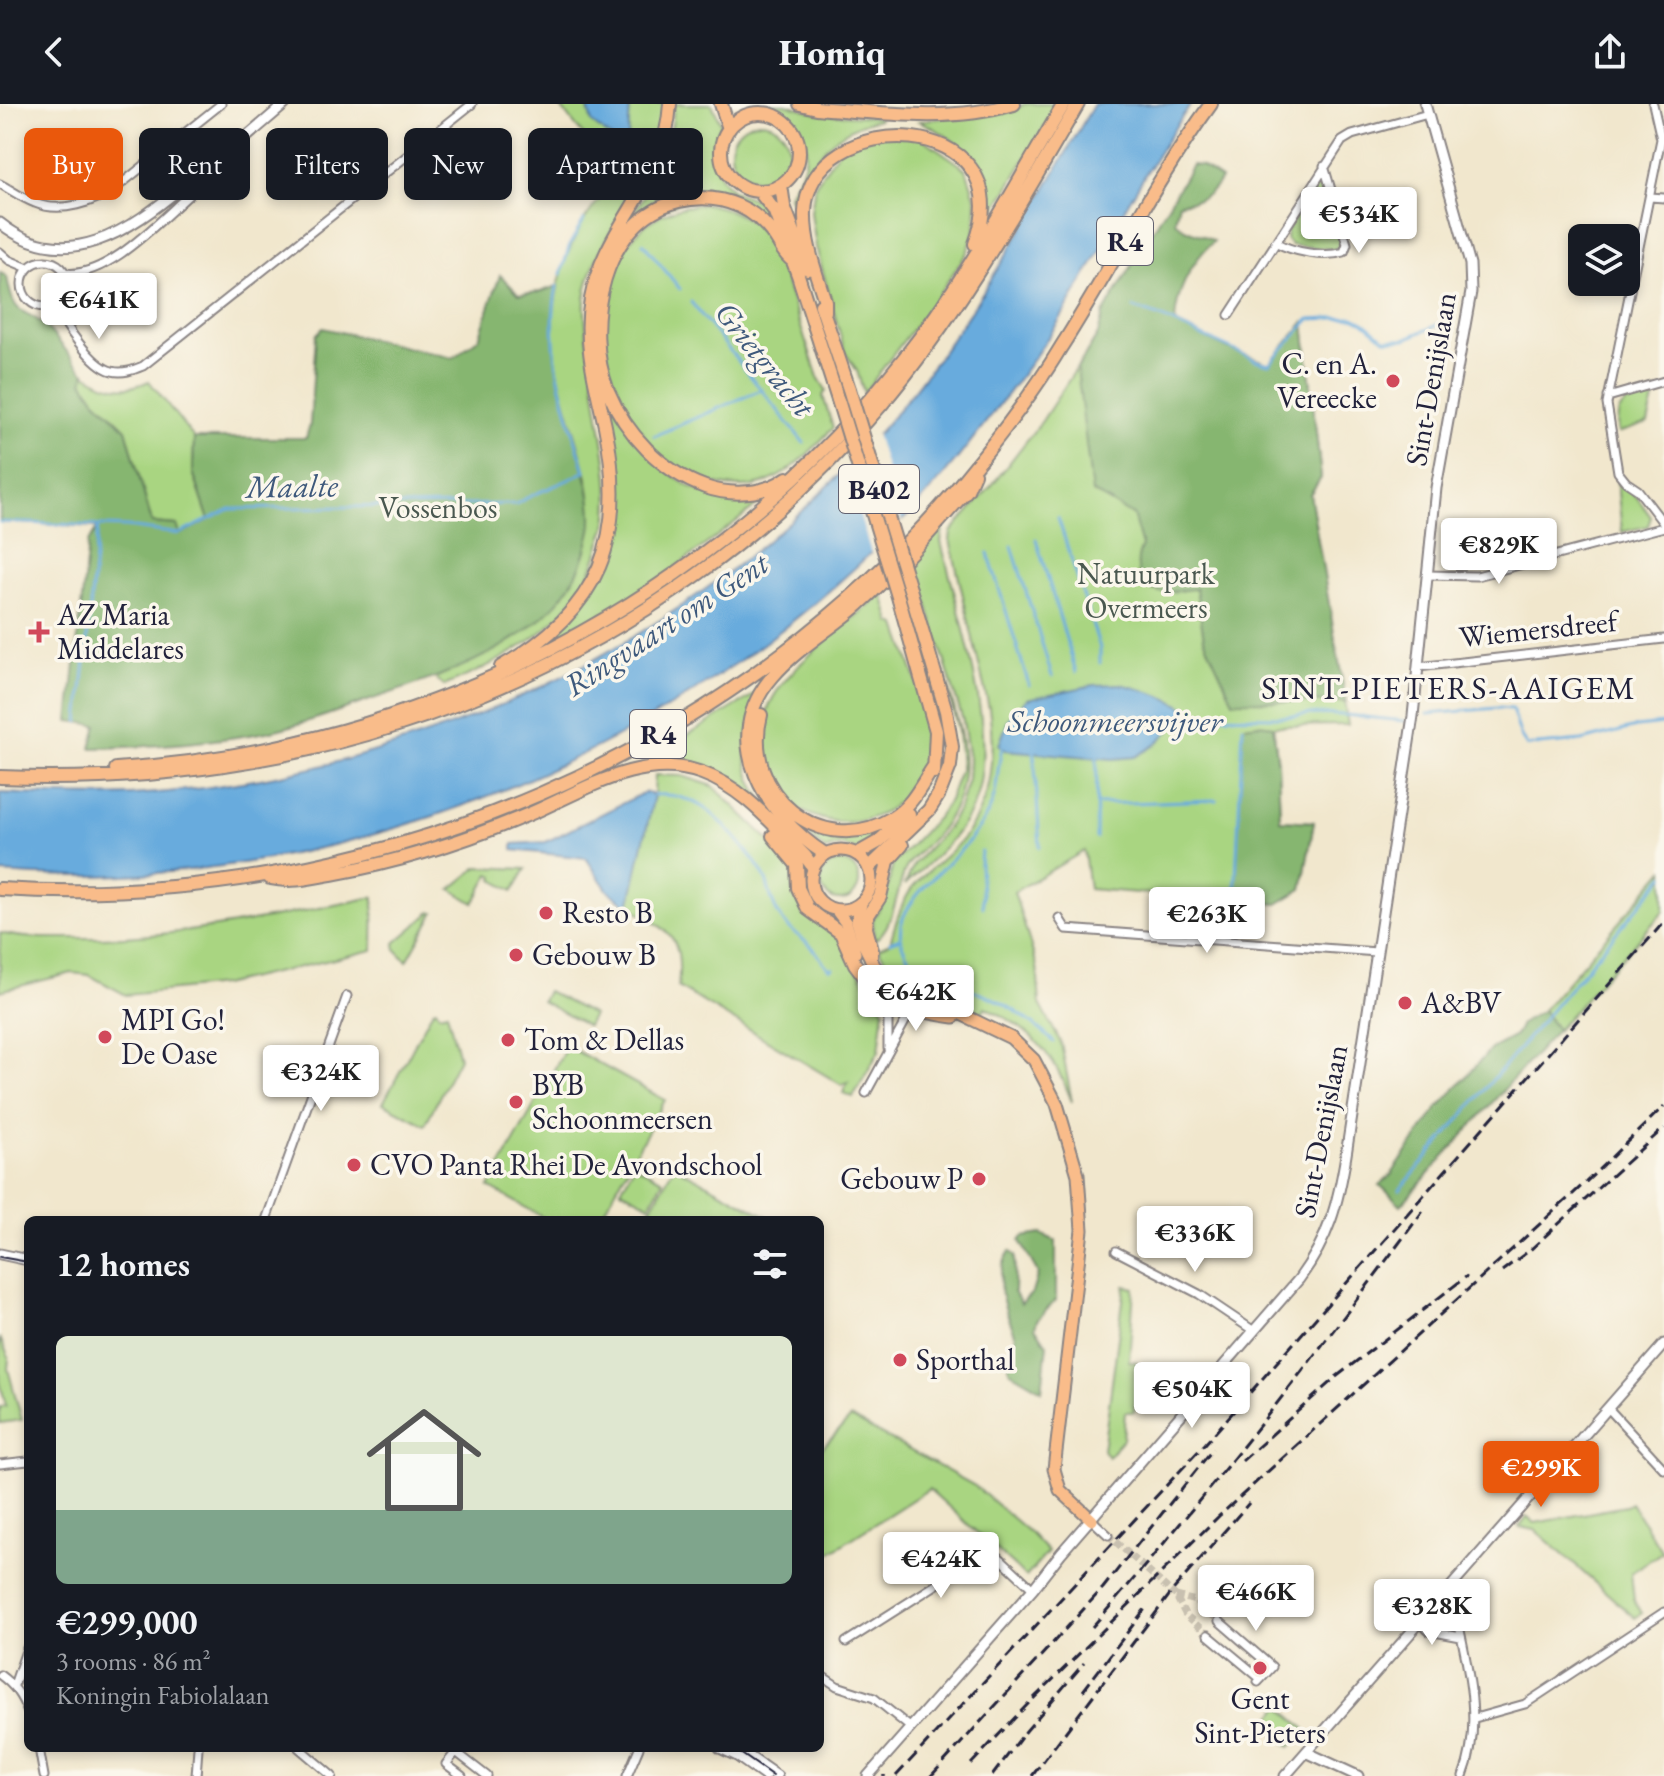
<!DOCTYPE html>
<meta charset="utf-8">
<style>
body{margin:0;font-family:"EB Garamond",serif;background:#20242c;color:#f1f3f6;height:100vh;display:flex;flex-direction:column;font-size:30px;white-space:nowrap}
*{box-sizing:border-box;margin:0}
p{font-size:26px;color:#9ea1a6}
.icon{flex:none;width:44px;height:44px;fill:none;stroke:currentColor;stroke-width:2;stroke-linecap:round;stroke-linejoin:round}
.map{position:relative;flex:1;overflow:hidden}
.side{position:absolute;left:24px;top:1112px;width:800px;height:536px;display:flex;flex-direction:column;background:#171b24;border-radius:12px;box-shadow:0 4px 12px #0003}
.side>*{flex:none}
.banner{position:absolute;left:24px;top:24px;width:800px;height:72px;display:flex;gap:16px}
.tools{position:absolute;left:1568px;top:120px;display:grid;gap:16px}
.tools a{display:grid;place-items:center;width:72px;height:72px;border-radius:12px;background:#171b24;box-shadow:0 4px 12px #0003;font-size:40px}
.price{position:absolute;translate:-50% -68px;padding:0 18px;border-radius:8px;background:#fff;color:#222;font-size:26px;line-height:52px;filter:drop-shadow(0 2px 4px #0008)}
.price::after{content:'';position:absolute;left:50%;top:48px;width:24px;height:18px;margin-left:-12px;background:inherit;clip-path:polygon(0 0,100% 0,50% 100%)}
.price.current{background:#ea580c;color:#fff}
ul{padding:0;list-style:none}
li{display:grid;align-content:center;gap:16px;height:424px;padding:0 32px}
li span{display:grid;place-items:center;height:248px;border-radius:12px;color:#555}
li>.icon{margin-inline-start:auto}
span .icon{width:144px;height:144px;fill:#fffc;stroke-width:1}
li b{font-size:34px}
h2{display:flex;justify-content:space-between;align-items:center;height:96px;padding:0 32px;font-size:34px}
.chip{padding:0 28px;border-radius:12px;background:#171b24;box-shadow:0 4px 12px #0003;font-size:28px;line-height:72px}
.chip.current{background:#ea580c;color:#fff}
header{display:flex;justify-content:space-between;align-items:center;height:104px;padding:0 32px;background:#171b24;font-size:36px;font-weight:800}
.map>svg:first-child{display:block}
</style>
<header><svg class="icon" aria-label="back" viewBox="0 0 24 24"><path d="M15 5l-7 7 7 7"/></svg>Homiq<svg class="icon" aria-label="share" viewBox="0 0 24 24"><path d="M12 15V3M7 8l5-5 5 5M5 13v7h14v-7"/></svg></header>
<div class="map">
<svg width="1664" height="1672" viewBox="0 0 1664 1672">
<rect width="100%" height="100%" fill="#fbf7ec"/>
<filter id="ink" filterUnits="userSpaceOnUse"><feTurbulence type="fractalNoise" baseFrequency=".0125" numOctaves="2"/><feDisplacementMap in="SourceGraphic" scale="16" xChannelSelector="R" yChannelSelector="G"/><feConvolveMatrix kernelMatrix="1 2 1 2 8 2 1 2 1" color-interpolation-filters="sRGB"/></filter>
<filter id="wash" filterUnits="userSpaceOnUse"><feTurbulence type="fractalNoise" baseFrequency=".006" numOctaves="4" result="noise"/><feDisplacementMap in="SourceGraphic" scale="32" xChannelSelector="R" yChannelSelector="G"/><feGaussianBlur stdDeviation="1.8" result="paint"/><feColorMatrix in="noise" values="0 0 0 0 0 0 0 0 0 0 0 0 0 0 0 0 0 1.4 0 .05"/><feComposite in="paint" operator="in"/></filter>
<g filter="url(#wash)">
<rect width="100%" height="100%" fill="#f1e7cd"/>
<path fill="#a9d581" stroke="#667c5e" stroke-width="2" d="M558 0H587L592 19 610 32 616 40 628 33 630 0H664C662 18 661 37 654 53 633 102 592 140 585 195 583 218 592 260 595 285 600 327 612 370 608 412 607 422 603 432 600 441 580 517 511 554 444 582L435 574C524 534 611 487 587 373 569 294 536 245 564 161 575 127 592 98 620 76Z
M674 0H712L721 20C710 44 711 73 736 88 745 93 757 94 764 102 770 108 772 118 775 125L700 89 624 123C652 82 672 51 674 0Z
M752 0H786L821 10 878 13 879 15C825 28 800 65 800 119L789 92C792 81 800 74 803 64 812 41 799 15 777 6 769 3 760 3 752 0Z
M1025 0H1058L984 124C998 73 963 36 919 17L1013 5Z
M731 47a29 29 0 1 1 58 0a29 29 0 1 1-58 0Z
M885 26 915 29 966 65 976 96 975 126 967 149 936 194 864 289 857 267 845 248 816 143 811 108 815 81 840 45 866 30Z
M1324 81 1329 84 1342 137 1335 145 1291 141 1286 135 1287 127 1316 82Z
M707 100C736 106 755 117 773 141L818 273 826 286 823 292 833 324C813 344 795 367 767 378 746 387 723 383 702 376 580 334 563 105 707 100Z
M1158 212 1229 245 1269 260 1304 219 1321 374 1310 390 1348 621 1273 622 1278 660 1280 716 1314 718 1302 785 1277 800 1089 785 1084 747 1014 788 1037 862 1040 900 1061 939 1072 998C1054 950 1031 924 985 903L982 909C937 896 902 888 878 844L890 839C894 823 899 806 907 792 919 771 948 753 963 734 993 696 995 649 989 604L950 436 951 428 992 381 1042 317 1097 233Z
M85 269C105 285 126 288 149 277L194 334 193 368 209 416 179 430 176 421 152 419 126 325 95 295 83 277Z
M602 285C630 321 665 384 713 390 732 393 757 386 776 384L750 407 655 479 529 552 556 529 615 429 619 394 616 358Z
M1656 287 1648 319 1618 329C1613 294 1633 298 1656 287Z
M1617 379 1633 388 1651 413 1648 422 1622 428Z
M943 423 941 438C958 508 1002 635 973 702 959 734 930 757 905 781L914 760 947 724 959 704 968 675 969 656 963 617 913 454Z
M883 490 891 519 897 521C908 555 927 596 927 633 926 693 871 734 814 712 803 708 790 701 783 692 778 686 775 677 772 671 760 648 760 624 770 600 785 564 852 516 883 490Z
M943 568C959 620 980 673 943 722 933 737 915 748 906 764 897 782 894 826 874 836L873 815 885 796 893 760 938 713 949 696 961 664 958 626Z
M757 589C744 645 735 666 776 713L774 715C734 673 707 653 647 656Z
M756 659 814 725 893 717 876 734 857 746 841 741 825 746 784 708Z
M655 671 682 672 713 682 787 753 793 763 794 785 838 831 870 887 884 905 879 947 853 993 843 989 848 978 842 981 678 883C684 830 670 829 629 802L654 691Z
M821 777a19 19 0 1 1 38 0a19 19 0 1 1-38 0Z
M478 763 526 765 513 787 493 776 494 772 490 770 474 799 451 785Z
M1664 766V807L1557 926 1543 906Z
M374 793 373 846 222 881 126 891 89 871 72 869 0 887V829C24 835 48 834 73 834 175 836 274 813 374 793Z
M431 808 434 809 407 857 396 846 395 839Z
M547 887 593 911 587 922 542 897Z
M436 905 439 910 447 908 459 954 425 1021 383 999 433 906Z
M567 942 665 996 599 1116H548L489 1083Z
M634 1061 663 1076 650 1101 621 1086Z
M674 1062 774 1116H645Z
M1125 1182 1134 1184 1129 1257 1137 1258 1134 1308H1125L1123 1335 1108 1353 1103 1346Z
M0 1234 9 1254 8 1265 22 1316 0 1319V1303L6 1302 0 1278Z
M851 1314 975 1382 1031 1430 1048 1448 1026 1473 929 1385 820 1455V1346Z
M1631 1399 1662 1448 1631 1469 1634 1497 1642 1509 1635 1514 1535 1426 1519 1423 1527 1413 1535 1419 1626 1402Z
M1280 1603 1306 1625 1290 1643 1265 1621Z"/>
<path fill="#86b66f" stroke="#546c55" stroke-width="2" d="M1192 61 1201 62 1221 75C1210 94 1199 97 1179 99L1175 117C1184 129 1201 129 1214 137 1191 157 1176 188 1175 219L1227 244 1269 260 1304 219 1321 374 1310 390 1346 598 1233 597 1204 535 1196 485C1186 485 1173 489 1162 488 1138 486 1133 461 1142 442L1133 411C1118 405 1108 394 1092 389L1077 265 1098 230 1103 210Z
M0 168 7 173C15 220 25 200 48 225 61 239 72 255 85 269L83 277 95 295 126 325 152 419 177 421 180 430 209 416 193 368 194 334H306L310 320 316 231 323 224 453 254 479 234 500 171 519 190 540 188 557 182C546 238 562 288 577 341 584 366 593 393 592 418 592 426 589 434 587 442 565 534 448 570 370 596 336 608 301 621 266 628 209 639 149 643 91 644L97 621 69 617 88 439 98 423 0 418Z
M1259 620 1273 622 1278 660 1280 716 1314 718 1302 785 1277 800 1235 795 1243 622Z
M1543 906 1557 926 1401 1101 1380 1081 1391 1071 1438 1004 1491 945 1515 932 1521 920Z
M1041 1130 1056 1137V1196L1037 1216 1035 1224 1047 1240 1042 1286 1009 1267V1248L1016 1232C1004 1204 991 1175 1010 1147L1015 1152 1014 1188 1021 1200 1032 1189 1038 1169 1020 1137 1023 1133Z"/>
<path fill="#68abdd" stroke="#45668c" stroke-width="2" d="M587 0H630L628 33 619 47 616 46 614 36 592 19Z
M1094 0H1191C1142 70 1102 147 1057 220 1027 266 992 311 958 354 735 630 354 797 0 769V689C44 691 88 693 131 691 417 673 694 540 883 324 968 226 1030 111 1094 0Z
M1121 580C1143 586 1178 594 1194 612L1175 621 1155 641 1135 653 1113 655 1005 646 999 641 1009 614 1027 595 1094 581Z
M645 688 654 691 629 802 608 787 586 754 513 746V740L546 738Z"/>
<path fill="#f1e7cd" d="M875 326 903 421 872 452 844 359Z"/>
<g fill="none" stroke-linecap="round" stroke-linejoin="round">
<path stroke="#68abdd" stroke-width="3" d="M643 139 680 185
M561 170 570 140 584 116
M691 198 804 339
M1134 204 1158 212 1258 257 1269 260 1310 215 1354 213 1364 218 1385 235H1405L1442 219 1453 218
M654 332 761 286
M1058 414 1100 544V559
M0 418 127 423 179 430 230 405 516 400C538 386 563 381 585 367 567 306 544 246 557 182
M1036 435 1076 568
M1012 442 1052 572
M988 449 1029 581
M1428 610 1497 604 1512 605 1521 633 1527 642 1582 637 1636 623 1664 620
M1194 612 1282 613 1312 610 1345 611 1405 617
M79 618 98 422
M1002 644C996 666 999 688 988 709 978 727 965 743 950 757 919 788 873 825 921 867 936 879 954 881 972 886 1004 896 1030 916 1054 938
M1034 647 1040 743
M654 691C694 688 717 711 741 740 750 752 760 762 766 776 770 788 772 801 779 811 786 824 799 832 810 841 818 848 822 859 830 865L833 864
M1097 700 1217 696
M1096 734 1097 653
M981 747 980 761 983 803
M1235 795 1243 622
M890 838 900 834
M1400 1086 1664 772"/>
</g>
</g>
<g filter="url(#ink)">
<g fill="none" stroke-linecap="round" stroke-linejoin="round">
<path stroke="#c8c0b0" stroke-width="7" stroke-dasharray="7 3.5" stroke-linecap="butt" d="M1108 1431 1176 1492 1185 1510 1208 1531
M1176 1492 1196 1497 1219 1517"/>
<g stroke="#8a8484" stroke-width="11">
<path id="minor" d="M1653 0 1661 35 1607 300 1618 368 1626 378 1638 386 1664 420
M0 80C11 86 22 94 35 99 61 110 94 98 116 84L221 0
M1650 93 1664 94
M1275 138C1293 148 1324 154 1344 148L1347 140 1324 62
M0 148 9 156 28 164
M22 180a23 23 0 1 1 46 0a23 23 0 1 1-46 0Z
M65 169C107 175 160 116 190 90L194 78
M54 201C64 219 91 262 112 267 123 270 133 266 143 262L472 0
M1229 211 1342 37 1352 31 1428 10
M1608 293 1664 277
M1427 471 1477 472 1664 423
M1418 563 1664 535
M1059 814 1066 825 1377 848
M877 886 888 904V945
M866 989 913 903
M266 1116 347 892
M1116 1147 1199 1190 1254 1227
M1608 1304 1664 1365
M0 1360 28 1357
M1092 1416 1108 1431
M1450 1485 1454 1498C1465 1554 1485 1616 1463 1672
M1219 1517 1272 1563 1258 1578
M1421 1519 1429 1527 1461 1533
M1208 1531 1261 1575
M846 1538 986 1449 999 1453 1033 1485
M0 1571C14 1581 22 1592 28 1609
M822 1572 837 1582 874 1594 911 1624
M14 1581 28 1541
M1475 1614 1525 1600 1664 1508
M39 1644 44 1672
M299 1644 332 1672
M196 1672 198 1644
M462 1672 446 1660 456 1648 487 1672
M627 1672 639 1644"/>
</g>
<g stroke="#8a8484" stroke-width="13">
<path id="tertiary" d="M0 119C66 172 130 126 183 82L194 78 285 0
M0 1150 28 1156
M720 1644 737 1652 765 1672
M737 1644 777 1672
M1306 1648 1358 1672
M868 1672 1033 1485 1061 1449 1299 1175C1329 1134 1338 1100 1346 1051L1413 612 1436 384 1471 188 1470 160 1425 0
M1285 1672 1664 1240"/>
</g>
<g stroke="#8a8484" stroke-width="15">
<path id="primary" d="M811 776a30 30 0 1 1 60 0a30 30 0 1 1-60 0Z
M861 800 857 817 864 841 874 861 889 879 917 896 959 909 1011 934 1034 956 1057 1000 1078 1071 1082 1126 1054 1365 1060 1386 1092 1416
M837 807 846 819 855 849
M873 878C894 902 923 909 954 913"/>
</g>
<g stroke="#8a8484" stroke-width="16">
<path id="trunk" d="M721 0 729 25
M800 0 817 4C882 9 950 19 1014 0
M721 48a39 39 0 1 1 78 0a39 39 0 1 1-78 0Z
M781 81 784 102 808 165
M759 87 774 106 798 171 838 296
M821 201 849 285
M825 208V197C816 169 804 138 805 108 809 0 1026 7 975 140
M787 374C764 391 731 392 705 383 661 367 626 330 608 287 582 223 602 115 679 97 700 92 719 93 739 102 753 108 766 120 775 133 782 143 783 150 793 157
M899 496 936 627 934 668
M501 563C601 506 628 433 605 322 596 281 583 238 591 195 605 119 665 82 670 0
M761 611C741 688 820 757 892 714 913 701 921 681 934 662
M116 665C424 646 714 496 905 253 967 175 1013 85 1064 0
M0 673C337 687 660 560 881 301 959 209 1018 103 1078 0
M773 732 797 761 798 784 808 805 841 829 855 860 877 889
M825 750C765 711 717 636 773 572 797 544 831 525 858 501 897 466 932 426 967 386L974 370
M857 750 878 738 909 710
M869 764 929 706 939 690 950 662 952 643 946 607 910 485
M270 774C293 779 313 773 336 769 404 757 471 735 534 708 586 685 643 648 702 669 744 684 774 722 805 752L813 763
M0 785C368 809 751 648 980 356 1009 320 1037 283 1061 243 1112 163 1155 77 1211 0
M871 854 872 846 866 824 867 813 880 793 888 757 902 741"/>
</g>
<use href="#minor" stroke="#fff" stroke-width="7"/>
<use href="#tertiary" stroke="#fff" stroke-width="9"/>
<use href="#primary" stroke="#f9bc8a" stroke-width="11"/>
<use href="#trunk" stroke="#f9bc8a" stroke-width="12"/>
<path stroke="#22223b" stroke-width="2" d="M0 1153 28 1158
M733 1644 773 1672
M883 1672H885"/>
<path stroke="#22223b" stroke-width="3" stroke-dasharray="12 6" stroke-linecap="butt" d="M1502 1167 1530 1146 1664 1024
M1242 1357 1336 1273 1467 1172
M1092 1523C1209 1390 1317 1250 1423 1107
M1083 1587 1148 1501
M971 1660 1028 1600 1219 1412 1586 1078 1664 1002
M896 1672 1205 1340 1664 818
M931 1672 1103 1484 1213 1345
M992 1672 1026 1627 1084 1559
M1032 1672 1174 1485 1249 1399"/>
<g stroke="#8a8484" stroke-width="16" stroke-linecap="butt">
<path id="trunk-bridge" d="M849 285 910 485
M838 296 899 496"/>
</g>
<use href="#trunk-bridge" stroke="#f9bc8a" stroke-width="12"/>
</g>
</g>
<g fill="#d1495b" stroke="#fbf7ec" stroke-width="3">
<circle cx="1393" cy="277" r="8"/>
<path d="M35 516h8v8h8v8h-8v8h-8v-8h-8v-8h8z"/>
<circle cx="546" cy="809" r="8"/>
<circle cx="516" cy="851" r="8"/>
<circle cx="1405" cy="899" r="8"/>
<circle cx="105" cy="933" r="8"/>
<circle cx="508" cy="936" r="8"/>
<circle cx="516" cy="998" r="8"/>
<circle cx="354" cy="1061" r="8"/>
<circle cx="979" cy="1075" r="8"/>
<circle cx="900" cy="1256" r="8"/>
<circle cx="1260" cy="1564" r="8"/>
</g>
<g text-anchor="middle" stroke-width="7" stroke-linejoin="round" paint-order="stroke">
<g fill="#fbf7ec" stroke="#636270" stroke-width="2">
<rect x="1097" y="113" width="56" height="48" rx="6"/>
<rect x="839" y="361" width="80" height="48" rx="6"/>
<rect x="630" y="606" width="56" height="48" rx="6"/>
</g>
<g font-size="28" font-weight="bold" fill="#22223b">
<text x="1125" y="147">R4</text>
<text x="879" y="395">B402</text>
<text x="658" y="640">R4</text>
</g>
<g font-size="30" fill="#22223b" stroke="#fbf7ec" text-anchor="start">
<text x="1377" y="270" text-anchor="end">C. en A.<tspan x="1377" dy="34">Vereecke</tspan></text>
<text x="57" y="521">AZ Maria<tspan x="57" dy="34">Middelares</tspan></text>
<text x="562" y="819">Resto B</text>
<text x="532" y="861">Gebouw B</text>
<text x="1421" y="909">A&amp;BV</text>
<text x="121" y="926">MPI Go!<tspan x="121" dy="34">De Oase</tspan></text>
<text x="524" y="946">Tom &amp; Dellas</text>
<text x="532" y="991">BYB<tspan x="532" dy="34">Schoonmeersen</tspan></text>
<text x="370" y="1071">CVO Panta Rhei De Avondschool</text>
<text x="963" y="1085" text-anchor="end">Gebouw P</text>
<text x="916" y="1266">Sporthal</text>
<text x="1260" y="1605" text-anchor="middle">Gent<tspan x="1260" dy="34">Sint-Pieters</tspan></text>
</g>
<g font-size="30" fill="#22223b" stroke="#fbf7ec">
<text transform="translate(1431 275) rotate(-80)" y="10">Sint-Denijslaan</text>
<text transform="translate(1538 525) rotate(-6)" y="10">Wiemersdreef</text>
<text transform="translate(1321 1027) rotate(-79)" y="10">Sint-Denijslaan</text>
</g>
<g font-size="30" fill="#4a5850" stroke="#fbf7ec">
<text x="438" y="414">Vossenbos</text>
<text x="1146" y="480">Natuurpark<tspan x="1146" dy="34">Overmeers</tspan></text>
</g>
<g font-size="32" font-style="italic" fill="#3e597c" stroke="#fbf7ec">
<text transform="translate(765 255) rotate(51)" y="11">Grietgracht</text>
<text transform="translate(292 382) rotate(-1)" y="11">Maalte</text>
<text transform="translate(666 520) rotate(-33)" y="11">Ringvaart om Gent</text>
<text x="1115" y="628">Schoonmeersvijver</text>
</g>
<g font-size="32" letter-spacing="2" fill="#22223b" stroke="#fbf7ec">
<text x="1449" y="595">SINT-PIETERS-AAIGEM</text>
</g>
</g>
</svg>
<div class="tools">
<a><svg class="icon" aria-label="layers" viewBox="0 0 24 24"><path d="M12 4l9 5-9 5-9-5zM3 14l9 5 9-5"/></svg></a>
</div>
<b class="price" style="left:1359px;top:151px">€534K</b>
<b class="price" style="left:99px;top:237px">€641K</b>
<b class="price" style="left:1499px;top:482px">€829K</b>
<b class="price" style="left:1207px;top:851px">€263K</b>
<b class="price" style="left:916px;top:929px">€642K</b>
<b class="price" style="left:321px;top:1009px">€324K</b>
<b class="price" style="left:1195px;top:1170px">€336K</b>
<b class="price" style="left:1192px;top:1326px">€504K</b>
<b class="price current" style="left:1541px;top:1405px">€299K</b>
<b class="price" style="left:941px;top:1496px">€424K</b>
<b class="price" style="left:1256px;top:1529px">€466K</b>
<b class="price" style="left:1432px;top:1543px">€328K</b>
<div class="banner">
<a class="chip current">Buy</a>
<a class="chip">Rent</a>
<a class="chip">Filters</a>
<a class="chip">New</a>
<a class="chip">Apartment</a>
</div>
<section class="side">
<h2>12 homes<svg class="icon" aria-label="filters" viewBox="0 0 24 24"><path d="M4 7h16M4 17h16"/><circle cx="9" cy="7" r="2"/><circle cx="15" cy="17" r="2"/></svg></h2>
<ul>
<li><span style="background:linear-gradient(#dfe7d0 70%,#7fa58c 0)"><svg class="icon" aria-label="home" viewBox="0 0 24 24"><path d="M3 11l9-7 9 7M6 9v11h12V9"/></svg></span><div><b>€299,000</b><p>3 rooms · 86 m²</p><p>Koningin Fabiolalaan</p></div></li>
</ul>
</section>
</div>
